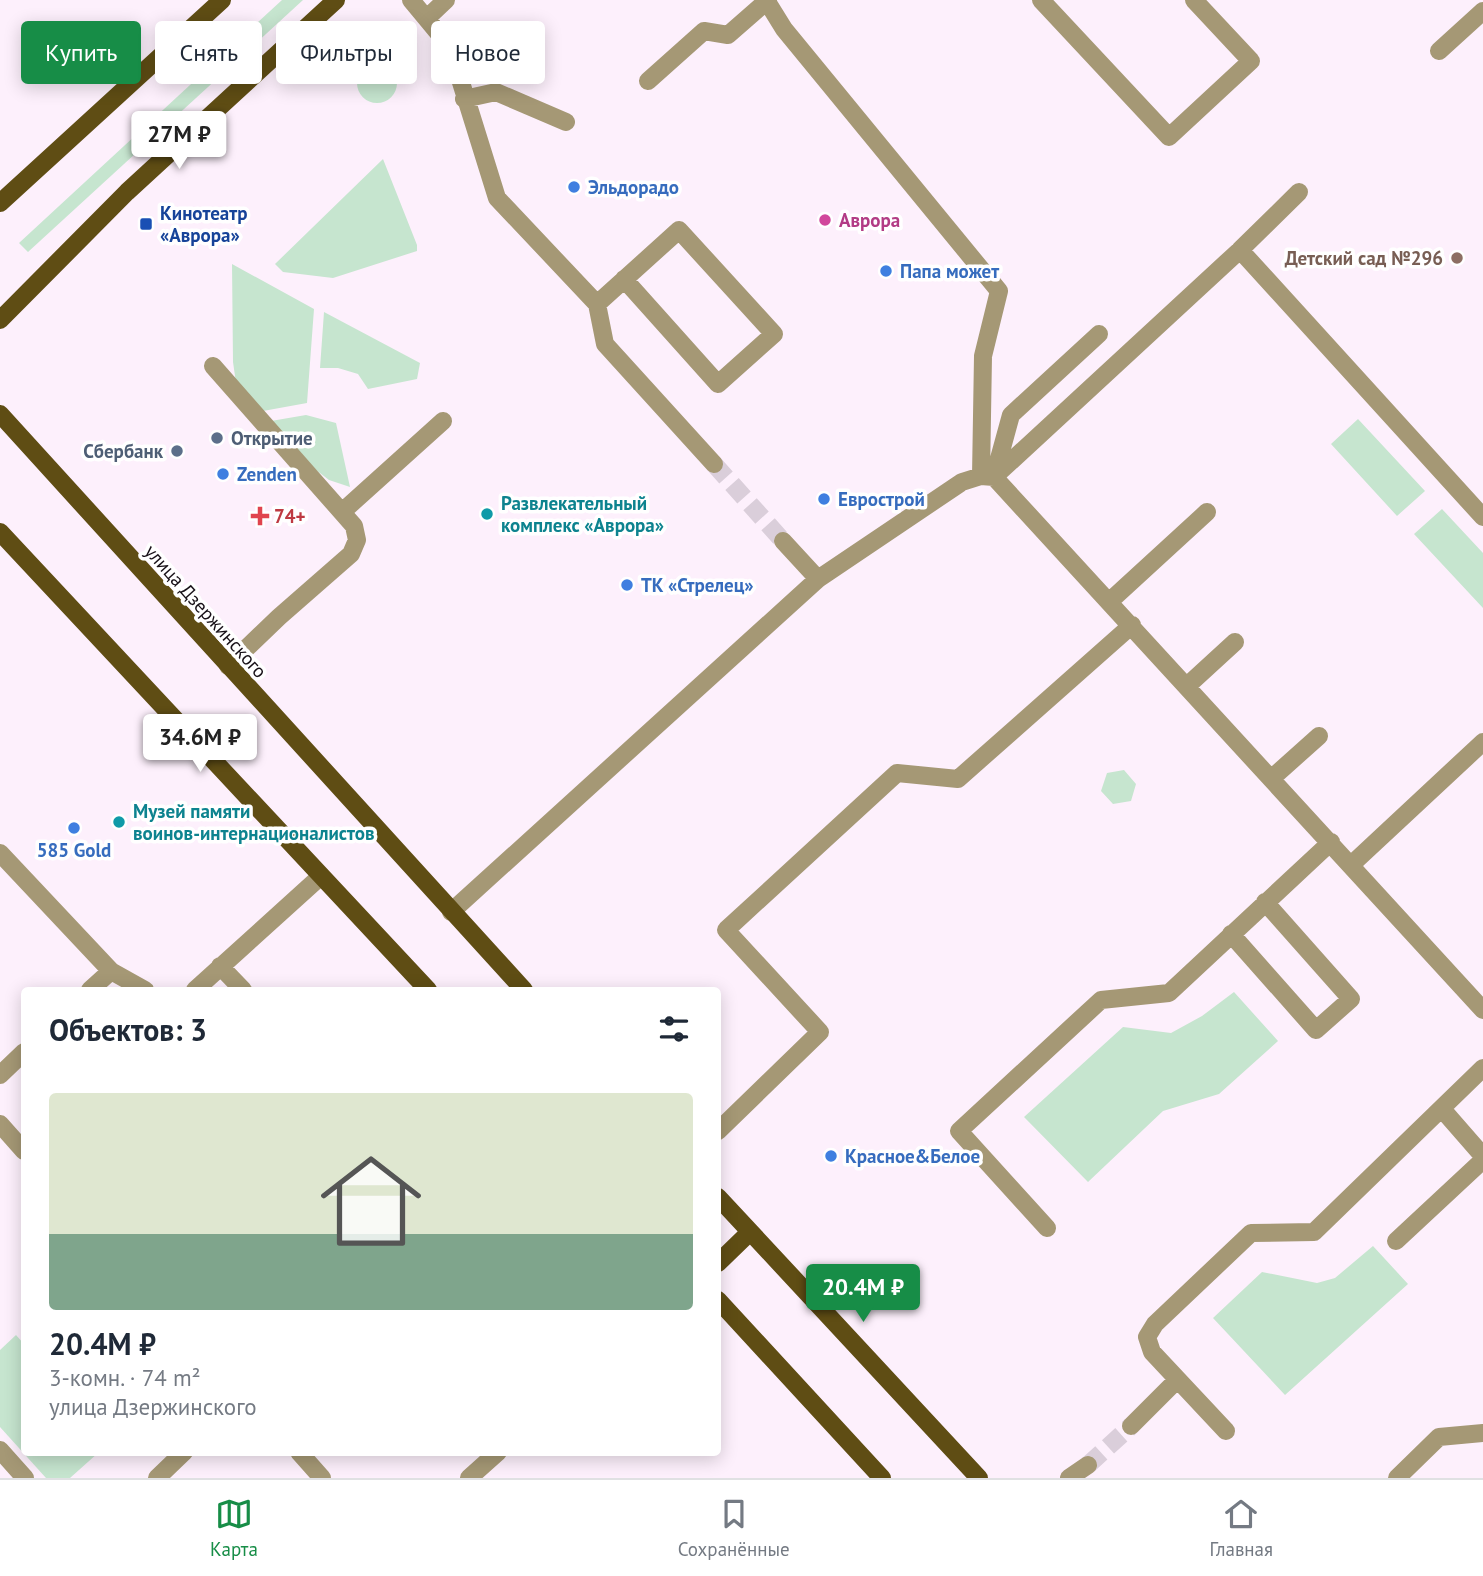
<!DOCTYPE html>
<html lang="ru">
<meta charset="utf-8">
<style>
body{margin:0;font-family:"PT Sans",sans-serif;background:#f6f6f7;color:#1f2937;height:100vh;display:flex;flex-direction:column;font-size:26px;white-space:nowrap}
*{box-sizing:border-box;margin:0}
p{font-size:23px;color:#747a83}
.icon{flex:none;width:38px;height:38px;fill:none;stroke:currentColor;stroke-width:2;stroke-linecap:round;stroke-linejoin:round}
.map{position:relative;flex:1;overflow:hidden}
.sheet{position:absolute;left:21px;top:987px;width:700px;height:469px;display:flex;flex-direction:column;background:#fff;border-radius:7px;box-shadow:0 4px 18px #0003}
.sheet>*{flex:none}
.guide{position:absolute;left:21px;top:21px;width:700px;height:63px;display:flex;gap:14px}
.price{position:absolute;translate:-50% -60px;padding:0 16px;border-radius:7px;background:#fff;color:#222;font-size:23px;line-height:46px;filter:drop-shadow(0 2px 4px #0008)}
.price::after{content:'';position:absolute;left:50%;top:42px;width:21px;height:16px;margin-left:-10px;background:inherit;clip-path:polygon(0 0,100% 0,50% 100%)}
.price.on{background:#178d47;color:#fff}
ul{padding:0;list-style:none}
li{display:grid;align-content:center;gap:14px;height:371px;padding:0 28px}
li+li{border-top:2px solid #e0e1e3}
li span{display:grid;place-items:center;height:217px;border-radius:7px;color:#555}
li>.icon{margin-inline-start:auto}
span .icon{width:126px;height:126px;fill:#fffc;stroke-width:1}
li b{font-size:30px}
h2{display:flex;justify-content:space-between;align-items:center;height:84px;padding:0 28px;font-size:30px}
.pill{padding:0 24px;border-radius:7px;background:#fff;box-shadow:0 4px 18px #0003;font-size:24px;line-height:63px}
.pill.on{background:#178d47;color:#fff}
.tabs{display:flex;justify-content:space-around;align-items:center;height:98px;border-top:2px solid #e0e1e3;background:#fff;font-size:19px;color:#747a83}
.tabs a{display:grid;justify-items:center;gap:4px}
.tabs .on{color:#178d47}
.map>svg:first-child{display:block}
</style>
<div class="map">
<svg width="1483" height="1478" viewBox="0 0 1483 1478">
<rect width="100%" height="100%" fill="#fdf0fc"/>
<path fill="#c6e5cf" d="M282 0H303L28 252 19 243Z
M357 83a20 20 0 1 1 40 0a20 20 0 1 1-40 0Z
M383 159 417 245V251L333 278 283 272 275 264Z
M232 264 314 309 307 403 263 411 236 383 233 362Z
M324 312 420 363 417 379 368 389 358 374 338 368H320Z
M306 415 336 423 350 487 329 480 316 470 271 421Z
M1358 419 1425 491 1397 516 1331 444Z
M1442 509 1483 553V608L1414 534Z
M1124 770 1136 784 1131 801 1113 804 1101 791 1107 773Z
M1234 992 1278 1041 1219 1094 1163 1111 1088 1182 1024 1117 1123 1027 1171 1033 1202 1016Z
M1373 1246 1408 1284 1285 1395 1213 1318 1262 1272 1317 1283 1335 1278Z
M16 1335 24 1344V1452L98 1453 70 1478H46L0 1427V1350Z"/>
<g fill="none" stroke-linecap="round" stroke-linejoin="round">
<path stroke="#daceda" stroke-width="18" stroke-dasharray="18 9" stroke-linecap="butt" d="M714 464 783 541
M1088 1465 1131 1426"/>
<path stroke="#a59875" stroke-width="18" d="M411 0 450 47 497 198 597 304 605 344 714 464
M766 0 784 29 999 291 983 356 981 476
M1041 0 1169 137 1251 61 1194 0
M427 18 446 0
M1439 51 1483 11
M648 81 704 31 728 35 768 0
M464 99 496 92 566 122
M1240 250 1299 192
M597 304 679 230 774 334 718 384 624 279
M1099 334 1011 415 994 477 1483 1010
M213 366 354 526 357 540 351 554 279 617 228 666
M342 512 443 421
M783 541 818 579
M1110 601 1207 512
M1187 686 1235 642
M1272 778 1319 736
M0 853 111 971
M1351 865 1483 742
M451 912 818 579 962 482 981 476 994 477 1240 250 1483 517
M1231 934 1316 1030 1351 999 1265 902
M220 966 243 990
M90 990 111 971 145 990
M195 990 321 876
M0 1075 24 1052
M1442 1109 1483 1156
M0 1124 24 1151
M718 1131 820 1032 726 930 897 773 958 779 1132 625
M1047 1228 959 1131 1101 1000 1169 993 1331 842
M1396 1241 1483 1160
M1131 1426 1177 1380
M1226 1431 1152 1352 1147 1337 1155 1324 1251 1233 1314 1232 1483 1068
M0 1450 25 1478
M299 1452 322 1478
M157 1478 184 1452
M469 1478 498 1452
M1069 1478 1088 1465
M1397 1478 1439 1437 1483 1433"/>
<path stroke="#5f4d14" stroke-width="18" d="M0 203 222 0
M0 320 127 192 336 0
M0 414 524 990
M0 532 428 990
M718 1197 979 1478
M718 1263 750 1232
M718 1300 882 1478"/>
</g>
<g fill="#3f7fe0" stroke="#fff" stroke-width="2.5">
<circle cx="574" cy="187" r="7"/>
<circle cx="886" cy="271" r="7"/>
<circle cx="223" cy="474" r="7"/>
<circle cx="824" cy="499" r="7"/>
<circle cx="627" cy="585" r="7"/>
<circle cx="74" cy="828" r="7"/>
<circle cx="831" cy="1156" r="7"/>
</g>
<circle fill="#d1479c" stroke="#fff" stroke-width="2.5" cx="825" cy="220" r="7"/>
<rect fill="#1a4fb4" stroke="#fff" stroke-width="2.5" x="139" y="217" width="14" height="14" rx="3.5"/>
<circle fill="#8d6e63" stroke="#fff" stroke-width="2.5" cx="1457" cy="258" r="7"/>
<g fill="#5c6f8a" stroke="#fff" stroke-width="2.5">
<circle cx="217" cy="438" r="7"/>
<circle cx="177" cy="451" r="7"/>
</g>
<g fill="#0f9aa8" stroke="#fff" stroke-width="2.5">
<circle cx="487" cy="514" r="7"/>
<circle cx="119" cy="822" r="7"/>
</g>
<path fill="#e0444e" stroke="#fff" stroke-width="2.5" d="M256.5 505.5h7v7h7v7h-7v7h-7v-7h-7v-7h7z"/>
<g text-anchor="middle" stroke-width="7" stroke-linejoin="round" paint-order="stroke">
<g font-size="19" font-weight="bold" fill="#366cbe" stroke="#fff" text-anchor="start">
<text x="588" y="194">Эльдорадо</text>
<text x="900" y="278">Папа может</text>
<text x="237" y="481">Zenden</text>
<text x="838" y="506">Еврострой</text>
<text x="641" y="592">ТК «Стрелец»</text>
<text x="74" y="857" text-anchor="middle">585 Gold</text>
<text x="845" y="1163">Красное&amp;Белое</text>
</g>
<g font-size="19" font-weight="bold" fill="#164399" stroke="#fff" text-anchor="start">
<text x="160" y="220">Кинотеатр<tspan x="160" dy="22">«Аврора»</tspan></text>
</g>
<g font-size="19" font-weight="bold" fill="#b23c85" stroke="#fff" text-anchor="start">
<text x="839" y="227">Аврора</text>
</g>
<g font-size="19" font-weight="bold" fill="#785e54" stroke="#fff" text-anchor="end">
<text x="1443" y="265">Детский сад №296</text>
</g>
<g font-size="19" font-weight="bold" fill="#4e5e75" stroke="#fff" text-anchor="start">
<text x="231" y="445">Открытие</text>
<text x="163" y="458" text-anchor="end">Сбербанк</text>
</g>
<g font-size="19" font-weight="bold" fill="#0d838f" stroke="#fff" text-anchor="start">
<text x="501" y="510">Развлекательный<tspan x="501" dy="22">комплекс «Аврора»</tspan></text>
<text x="133" y="818">Музей памяти<tspan x="133" dy="22">воинов-интернационалистов</tspan></text>
</g>
<g font-size="19" font-weight="bold" fill="#be3a42" stroke="#fff" text-anchor="start">
<text x="274" y="523">74+</text>
</g>
<g font-size="19" fill="#171017" stroke="#fff">
<text transform="translate(206 611) rotate(48)" y="7">улица Дзержинского</text>
</g>
</g>
</svg>
<b class="price" style="left:179px;top:171px">27M ₽</b>
<b class="price" style="left:200px;top:774px">34.6M ₽</b>
<b class="price on" style="left:863px;top:1324px">20.4M ₽</b>
<div class="guide">
<a class="pill on">Купить</a>
<a class="pill">Снять</a>
<a class="pill">Фильтры</a>
<a class="pill">Новое</a>
</div>
<section class="sheet">
<h2>Объектов: 3<svg class="icon" aria-label="filters" viewBox="0 0 24 24"><path d="M4 7h16M4 17h16"/><circle cx="9" cy="7" r="2"/><circle cx="15" cy="17" r="2"/></svg></h2>
<ul>
<li><span style="background:linear-gradient(#dfe7d0 65%,#7fa58c 0)"><svg class="icon" aria-label="home" viewBox="0 0 24 24"><path d="M3 11l9-7 9 7M6 9v11h12V9"/></svg></span><div><b>20.4M ₽</b><p>3-комн. · 74 m²</p><p>улица Дзержинского</p></div></li>
</ul>
</section>
</div>
<nav class="tabs">
<a class="on"><svg class="icon" aria-label="map" viewBox="0 0 24 24"><path d="M3 6l6-2 6 2 6-2v14l-6 2-6-2-6 2zM9 4v14M15 6v14"/></svg>Карта</a>
<a><svg class="icon" aria-label="saved" viewBox="0 0 24 24"><path d="M7 4h10v16l-5-4-5 4z"/></svg>Сохранённые</a>
<a><svg class="icon" aria-label="home" viewBox="0 0 24 24"><path d="M3 11l9-7 9 7M6 9v11h12V9"/></svg>Главная</a>
</nav>
